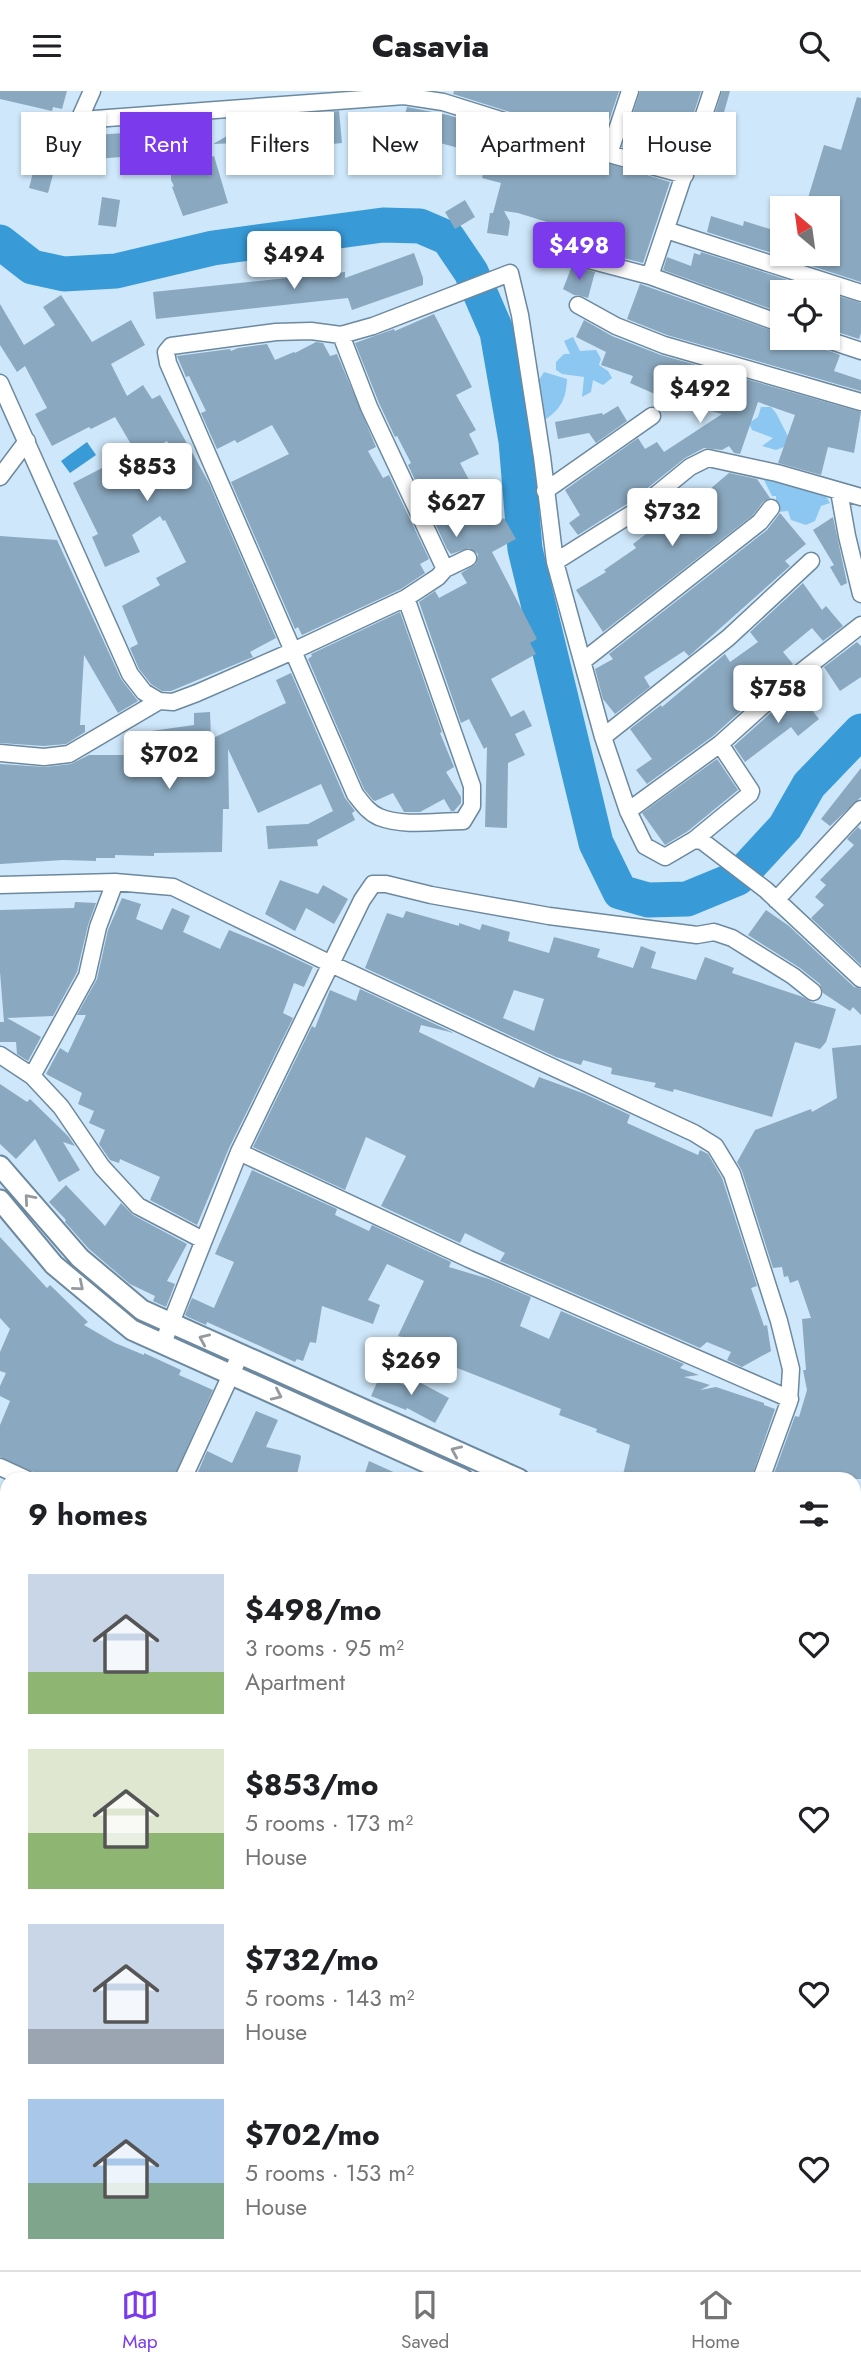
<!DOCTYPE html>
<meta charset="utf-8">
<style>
body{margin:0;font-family:Jost,sans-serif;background:#f2f2f2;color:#202124;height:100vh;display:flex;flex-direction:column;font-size:26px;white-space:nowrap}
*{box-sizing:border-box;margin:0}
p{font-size:23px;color:#757577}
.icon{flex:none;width:38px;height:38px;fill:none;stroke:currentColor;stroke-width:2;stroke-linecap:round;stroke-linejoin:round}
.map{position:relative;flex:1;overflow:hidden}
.drawer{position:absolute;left:0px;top:1381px;width:861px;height:800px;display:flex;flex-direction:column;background:#fff;border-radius:21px 21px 0 0;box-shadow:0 2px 5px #0004}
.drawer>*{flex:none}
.guide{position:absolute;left:21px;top:21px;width:819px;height:63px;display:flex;gap:14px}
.needle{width:46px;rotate:331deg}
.tools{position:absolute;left:770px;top:105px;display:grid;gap:14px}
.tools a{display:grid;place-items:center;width:70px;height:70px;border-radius:0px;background:#fff;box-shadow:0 2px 5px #0004;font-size:35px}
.price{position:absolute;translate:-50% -60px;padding:0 16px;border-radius:7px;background:#fff;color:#222;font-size:23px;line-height:46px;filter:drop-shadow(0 2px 4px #0008)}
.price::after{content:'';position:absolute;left:50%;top:42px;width:21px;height:16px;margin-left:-10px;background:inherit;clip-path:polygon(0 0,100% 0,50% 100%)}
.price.active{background:#7c3aed;color:#fff}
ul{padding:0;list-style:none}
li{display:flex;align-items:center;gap:21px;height:175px;padding:0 28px}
li span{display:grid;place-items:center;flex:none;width:196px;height:140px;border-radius:0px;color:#555}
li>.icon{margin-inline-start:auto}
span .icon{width:84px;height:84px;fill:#fffc;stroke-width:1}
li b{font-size:30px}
h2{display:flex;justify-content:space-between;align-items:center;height:84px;padding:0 28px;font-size:30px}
.pill{padding:0 24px;border-radius:0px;background:#fff;box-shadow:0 2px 5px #0004;font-size:24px;line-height:63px}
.pill.active{background:#7c3aed;color:#fff}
header{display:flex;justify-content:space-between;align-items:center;height:91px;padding:0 28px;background:#fff;font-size:32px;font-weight:800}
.tabs{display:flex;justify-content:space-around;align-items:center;height:98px;border-top:2px solid #e0e0e0;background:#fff;font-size:19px;color:#757577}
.tabs a{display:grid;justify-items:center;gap:4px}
.tabs .active{color:#7c3aed}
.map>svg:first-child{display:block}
</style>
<header><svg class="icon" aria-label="menu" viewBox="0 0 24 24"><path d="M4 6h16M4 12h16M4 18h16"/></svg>Casavia<svg class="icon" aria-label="search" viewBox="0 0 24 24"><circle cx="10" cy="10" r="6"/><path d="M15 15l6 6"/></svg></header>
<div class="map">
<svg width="861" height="2179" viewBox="0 0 861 2179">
<rect width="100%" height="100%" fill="#cee7fa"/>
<path fill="#8cc7f2" d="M573 246 580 260 596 259 601 268 599 274 608 280 612 287 603 294 593 289 591 301 582 306 584 286 562 283 556 279V271L564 263H570L564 250Z
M544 281 567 288C566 307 562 317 546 328L532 300Z
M761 316H771L776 322 792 353 776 359 762 355 773 347 752 339 749 332 758 326Z
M760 381 814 385 830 412 821 415 815 430 806 434 791 429 788 420 777 421 772 412 776 410V405H772Z
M861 2065V2179H741L745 2174H854V2067Z"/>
<path fill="#389bd8" d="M87 351 96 364 70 382 61 370Z"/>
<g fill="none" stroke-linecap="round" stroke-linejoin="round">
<path stroke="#389bd8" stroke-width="6" d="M0 1669 7 1671
M457 2174 462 2179"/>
<path stroke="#389bd8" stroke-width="35" d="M0 151 32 176 64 183 116 180 213 157 383 134 420 135 448 147 471 181 497 241 516 350 525 458 596 752 620 801 648 809 687 808 738 787 785 736 809 694 861 640"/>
</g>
<path fill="#8aa8bf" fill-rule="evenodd" d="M0 0H67L62 18 53 16 52 20 0 8Z
M454 0H619L602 50 453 3Z
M640 0H701L683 55 653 46 648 63 622 56Z
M722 0H730L712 64 703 61Z
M857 6 861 7V191L707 141 711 125 743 135 744 130 773 139 771 146 782 150V163H828V117H805L824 54 841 59Z
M407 16 448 24 670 91 643 172 584 157 589 144 518 122 504 120 510 131 508 145 487 142 490 122H493L501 92 482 87 488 65 440 52 433 77 408 69 417 38 402 34Z
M339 20 342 52 312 55 311 51 275 54V50L213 53 246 34 243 27Z
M140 35 147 57 121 66 96 68 95 44 124 42V36Z
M40 54 56 58 58 65 48 102 29 97Z
M214 65 228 112 183 125 172 96 174 95 171 89V78Z
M102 106 120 109 116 136 98 134Z
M465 109 475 126 455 138 445 121Z
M701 161 825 201H782V222L663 179 667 166 691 175 694 162 700 164Z
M414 162 423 187V194L352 219 348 207 156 228 153 201 345 181V187Z
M572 175 595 181 588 207 578 204H574L563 198Z
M640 193 782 243V247H794L840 264 834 280 861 289V300L667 244 627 228Z
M828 202 861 212V242L859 248 828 238Z
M61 204 92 251 131 229 145 254 111 273 127 305 143 294 152 308 160 304 209 392 276 547 250 561 253 566 171 600H162L151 593 139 578 130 557 138 553 122 515 160 494 156 487 186 471 165 429 163 430 160 425 132 444 140 461 105 476 92 446 98 443 73 392 135 360 115 326 91 338 89 336 52 355 35 323 47 317 25 275 17 281 0 254V213L24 254 55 234 43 216ZM167 350 182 376 153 395 141 365Z
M434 223 472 296 456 304 476 339 469 343 479 363 460 372 493 434 504 427 516 448 492 461 537 548 530 552 536 563 491 588 511 626 524 619 532 635 515 643 525 664 508 672 507 737 485 736 487 656 484 658 469 628 461 632 419 511 435 500 439 507 467 492 461 482 476 473 478 463 469 457 451 463 447 458 408 374 411 372 397 345 395 346 379 312 355 252 394 238 395 240Z
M584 229 612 245 661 264 861 321 854 362 828 356 821 384 778 372 795 324 758 311 740 363 734 362 729 355 722 359 704 357 685 367 630 411 578 444 569 432 580 424 565 399 638 347 645 358 657 351 664 361 722 323 666 308 630 292 633 285 601 274 606 261 576 246Z
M316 251 323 252 330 265 337 263 376 356 368 360 383 387 389 384 429 468 420 473 425 482 401 498 302 544 298 536 295 538 231 391 289 363 272 334 237 352 235 349 217 358 201 322 206 320 189 285 186 286 177 265 230 258 231 260 238 257 267 253 275 269 294 261 295 262Z
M618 315 627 330 596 352 589 342 558 348 555 331 602 322 603 324Z
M729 382 757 388 770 407 763 411 753 424 603 541 576 499 606 481 604 479 636 457 633 453 694 406 697 409Z
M780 422 806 453 785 470 790 475 689 565 684 560 644 586 650 596 615 623 603 608 595 578 613 568 609 563 767 439Z
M833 426 847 492 841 495 830 476 834 474 813 439Z
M0 445 57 449 121 588 138 610 118 622 84 564 80 634H85V641L66 653 44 655 0 652Z
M803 492 822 519 826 515 843 535 823 550 812 537 783 561 793 573 713 645 647 693 636 679 652 668 630 638 661 614 662 616 725 563 730 571 758 551 750 541Z
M400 521 442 641 440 642 454 676 446 681 461 706V712L454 720H451L444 708 420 721H404L393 702 375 710 373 709 364 698 308 568 312 565 311 563Z
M857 551 861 555V586L840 600 824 576Z
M291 582 345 707 355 720 352 722 355 729 317 749 318 755 268 758 266 735 308 733 333 720 321 693 258 722 228 658 229 718H223L222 761 154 762V765L115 764V767H96V770L63 769 0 773V673L45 676 71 673 89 664H126L124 650 131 646 130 643 194 634V622L210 621 211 648 286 612 276 589Z
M796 599 819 628 798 645 791 636 745 671 734 655Z
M717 668 738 699 688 740 665 754 642 722Z
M861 677V706L830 735 821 728Z
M858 736 861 739V874L811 827 824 814 815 806 826 794 820 789 854 754 847 748Z
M280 789 318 803 323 794 348 808 334 833 306 817 295 840 265 823Z
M122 807 141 813 136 828 162 839 172 817 190 825 183 841 220 858 229 839 273 857 313 876 304 896 294 892 283 922 293 927 229 1057 197 1134 150 1109 160 1086 120 1068 119 1072 110 1069 99 1053 105 1039 89 1032 94 1020 78 1013 82 1002 46 983 60 957 68 962 86 924H77L97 888 108 839Z
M75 811 96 812 88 834 77 881 53 925 7 927 41 946 28 970 17 963 16 951H0V931H4L0 881V819L74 817Z
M766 819 789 835 854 896 861 898V924L853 916 850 920 823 902 820 893 800 877 748 844Z
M406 820 459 835V832L480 839 482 833 510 841 508 850 549 862 554 846 600 858 597 866 633 877 641 855 656 861 651 877 696 889 705 866 734 877 732 882 803 906 811 911 836 918 826 951 820 958 795 951 772 1026 674 998 673 1001 654 996 656 992 611 983 612 977 583 969 581 974 556 966 365 877 387 822 403 827ZM514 899 544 908 534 940 503 927Z
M360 898 454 942 421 934 419 941 534 997 539 986 585 1003 630 1024 627 1032 698 1064 700 1059 708 1063 722 1087 757 1195 751 1197 764 1235 767 1234 771 1260 742 1276 727 1269 731 1261 707 1251 700 1257 500 1170 505 1162 465 1142 460 1152 381 1115 406 1065 366 1046 345 1099 253 1056 312 935 315 937 330 899 356 910Z
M861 954V1388H772L795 1325 799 1326 807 1299 803 1279H806L802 1228 811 1227 798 1189 790 1192 788 1185 784 1186 782 1176 773 1177 742 1080 737 1071 755 1039 811 1018 812 1021 837 1007 832 957Z
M0 993 27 1011 30 1008 68 1045 75 1055 63 1051 80 1079 59 1091 35 1048 16 1068 0 1053Z
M252 1079 337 1118 335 1124 369 1140 372 1134 451 1171 449 1176 489 1188 531 1206 520 1235 549 1248 561 1220 684 1273 680 1277 699 1284 684 1286 710 1294 700 1299 716 1296 764 1312V1314L775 1318 751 1388H622L630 1354 596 1341 597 1338 559 1324 561 1318 409 1258V1255L400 1251 402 1246 398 1245 424 1190 387 1173 368 1209 380 1214 373 1233 322 1215 316 1252 310 1251 303 1270 297 1268 295 1271 207 1231 206 1234 188 1226 185 1224 192 1207 214 1217 234 1171 215 1163Z
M66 1094 105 1135 121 1112 133 1124 187 1153 167 1190 175 1193 166 1216 153 1210 155 1205 130 1193 89 1158 65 1131 66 1129 49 1111Z
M0 1146 47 1197 50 1194 88 1231 84 1234 115 1252 144 1264V1262L181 1279 179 1284 213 1299 173 1388H49L0 1366V1334L10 1310 0 1305V1295L6 1282 0 1280V1261L10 1238 0 1227Z
M406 1284 449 1307 435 1332 407 1317 406 1319 371 1305 380 1285 405 1294Z
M256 1320 278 1329 266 1356 300 1364 301 1366 296 1388H195L207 1360 232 1372Z
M369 1370 409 1388H363Z"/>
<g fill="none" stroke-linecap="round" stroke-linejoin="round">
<g stroke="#6c899f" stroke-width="19">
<path id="minor" d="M81 29 404 5 443 11 609 63 685 84
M66 58 92 0
M609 63 630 0
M666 139 861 202
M570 164 650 185 782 233
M650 185 712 0
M578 214 616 235 664 254 861 311
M341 244 369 316 445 478
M822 247 861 260
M0 292 130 583 144 601 159 610
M0 386 27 350
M545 400 652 325
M839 400 847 445 861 503
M555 471 636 420 690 376 708 367 777 382 861 406
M406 507 472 695V715L463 730C437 730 404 736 379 726 368 721 362 712 355 703L168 272 166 261 171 255 276 241 311 240 341 244 373 235 510 182 520 224 542 366 555 471 603 646 628 720 645 755 665 766 694 749 702 750 766 799 861 888
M583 570 760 431 771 417
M603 646 728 547 811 470
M0 662 44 666 69 663 159 610 173 611 197 602 293 560 406 507 438 486 445 478 468 467
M628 720 720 653 797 584 861 534
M694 749 750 703 751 700 720 653
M0 794 115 791 173 796 331 873 694 1042 715 1055 732 1083 779 1230 791 1278 789 1311 761 1388
M776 809 861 718
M0 964 32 985 61 1016 102 1076 138 1115 203 1149
M32 985 87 885 98 836 115 791
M239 1061 469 1168 790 1308
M163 1252 239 1061 362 809 373 793H386L431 804 549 825 697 844 714 841 732 847 793 885 813 901
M0 1376 26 1388
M183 1388 240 1264
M0 1580 7 1583
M854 1945 861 1943
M473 2174 479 2179"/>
</g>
<g stroke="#6c899f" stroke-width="23">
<path id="tertiary" d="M0 1075 80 1167 142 1219 519 1388
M0 1109 54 1174 132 1239 463 1388
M854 1537 861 1538
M854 1562 861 1564"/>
</g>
<use href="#minor" stroke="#fff" stroke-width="16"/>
<use href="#tertiary" stroke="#fff" stroke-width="19"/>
</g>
<defs><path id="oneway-chevron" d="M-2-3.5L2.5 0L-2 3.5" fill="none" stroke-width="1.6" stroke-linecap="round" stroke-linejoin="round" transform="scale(1.75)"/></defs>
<g stroke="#949a9e">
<use href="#oneway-chevron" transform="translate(29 1108) rotate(-131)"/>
<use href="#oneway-chevron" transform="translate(79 1195) rotate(40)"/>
<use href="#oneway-chevron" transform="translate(204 1248) rotate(-156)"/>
<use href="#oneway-chevron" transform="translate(277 1304) rotate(25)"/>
<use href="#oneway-chevron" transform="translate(456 1360) rotate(-156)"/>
</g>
</svg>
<div class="tools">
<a><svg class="needle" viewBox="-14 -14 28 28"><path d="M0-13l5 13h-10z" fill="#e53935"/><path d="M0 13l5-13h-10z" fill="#757577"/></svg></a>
<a><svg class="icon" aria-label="locate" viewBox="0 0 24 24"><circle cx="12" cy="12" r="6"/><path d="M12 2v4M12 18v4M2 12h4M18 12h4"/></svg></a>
</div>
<b class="price active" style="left:579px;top:191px">$498</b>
<b class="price" style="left:294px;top:200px">$494</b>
<b class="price" style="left:700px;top:334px">$492</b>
<b class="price" style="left:147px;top:412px">$853</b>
<b class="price" style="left:456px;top:448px">$627</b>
<b class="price" style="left:672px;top:457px">$732</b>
<b class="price" style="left:778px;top:634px">$758</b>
<b class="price" style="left:169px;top:700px">$702</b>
<b class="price" style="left:411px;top:1306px">$269</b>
<div class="guide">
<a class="pill">Buy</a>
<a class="pill active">Rent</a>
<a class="pill">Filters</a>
<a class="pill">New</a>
<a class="pill">Apartment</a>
<a class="pill">House</a>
</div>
<section class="drawer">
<h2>9 homes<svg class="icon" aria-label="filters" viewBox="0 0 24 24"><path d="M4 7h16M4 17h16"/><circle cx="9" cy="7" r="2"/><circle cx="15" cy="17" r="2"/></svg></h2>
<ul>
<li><span style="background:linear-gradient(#c9d6e8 70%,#8fb573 0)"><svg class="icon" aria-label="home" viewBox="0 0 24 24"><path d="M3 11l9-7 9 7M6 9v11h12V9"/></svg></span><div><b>$498/mo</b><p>3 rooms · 95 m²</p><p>Apartment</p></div><svg class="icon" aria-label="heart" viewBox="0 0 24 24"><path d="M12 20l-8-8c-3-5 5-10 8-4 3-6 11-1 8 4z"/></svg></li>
<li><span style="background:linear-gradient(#dfe7d0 60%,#8fb573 0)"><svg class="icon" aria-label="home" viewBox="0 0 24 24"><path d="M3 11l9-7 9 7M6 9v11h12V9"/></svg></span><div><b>$853/mo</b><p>5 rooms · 173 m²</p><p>House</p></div><svg class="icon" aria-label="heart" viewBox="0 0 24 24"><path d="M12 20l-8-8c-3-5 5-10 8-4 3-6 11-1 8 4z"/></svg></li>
<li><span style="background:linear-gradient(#c9d6e8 75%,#9aa5b1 0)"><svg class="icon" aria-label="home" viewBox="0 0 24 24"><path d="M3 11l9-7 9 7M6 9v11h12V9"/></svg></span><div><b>$732/mo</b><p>5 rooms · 143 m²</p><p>House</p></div><svg class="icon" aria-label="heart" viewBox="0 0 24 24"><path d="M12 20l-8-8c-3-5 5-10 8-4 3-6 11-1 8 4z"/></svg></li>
<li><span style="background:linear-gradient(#a9c7e8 60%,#7fa58c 0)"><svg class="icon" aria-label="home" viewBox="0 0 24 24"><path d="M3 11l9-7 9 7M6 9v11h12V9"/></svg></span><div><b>$702/mo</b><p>5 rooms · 153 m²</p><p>House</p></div><svg class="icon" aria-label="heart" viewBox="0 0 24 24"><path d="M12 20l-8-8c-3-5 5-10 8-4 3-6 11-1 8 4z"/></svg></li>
</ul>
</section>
</div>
<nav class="tabs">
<a class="active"><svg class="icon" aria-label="map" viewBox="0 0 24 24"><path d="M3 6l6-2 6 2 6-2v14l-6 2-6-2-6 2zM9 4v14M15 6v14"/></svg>Map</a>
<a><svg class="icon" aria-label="saved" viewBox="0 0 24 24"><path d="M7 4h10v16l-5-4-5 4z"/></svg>Saved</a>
<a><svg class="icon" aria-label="home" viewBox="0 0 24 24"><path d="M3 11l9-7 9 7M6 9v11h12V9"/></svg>Home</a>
</nav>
